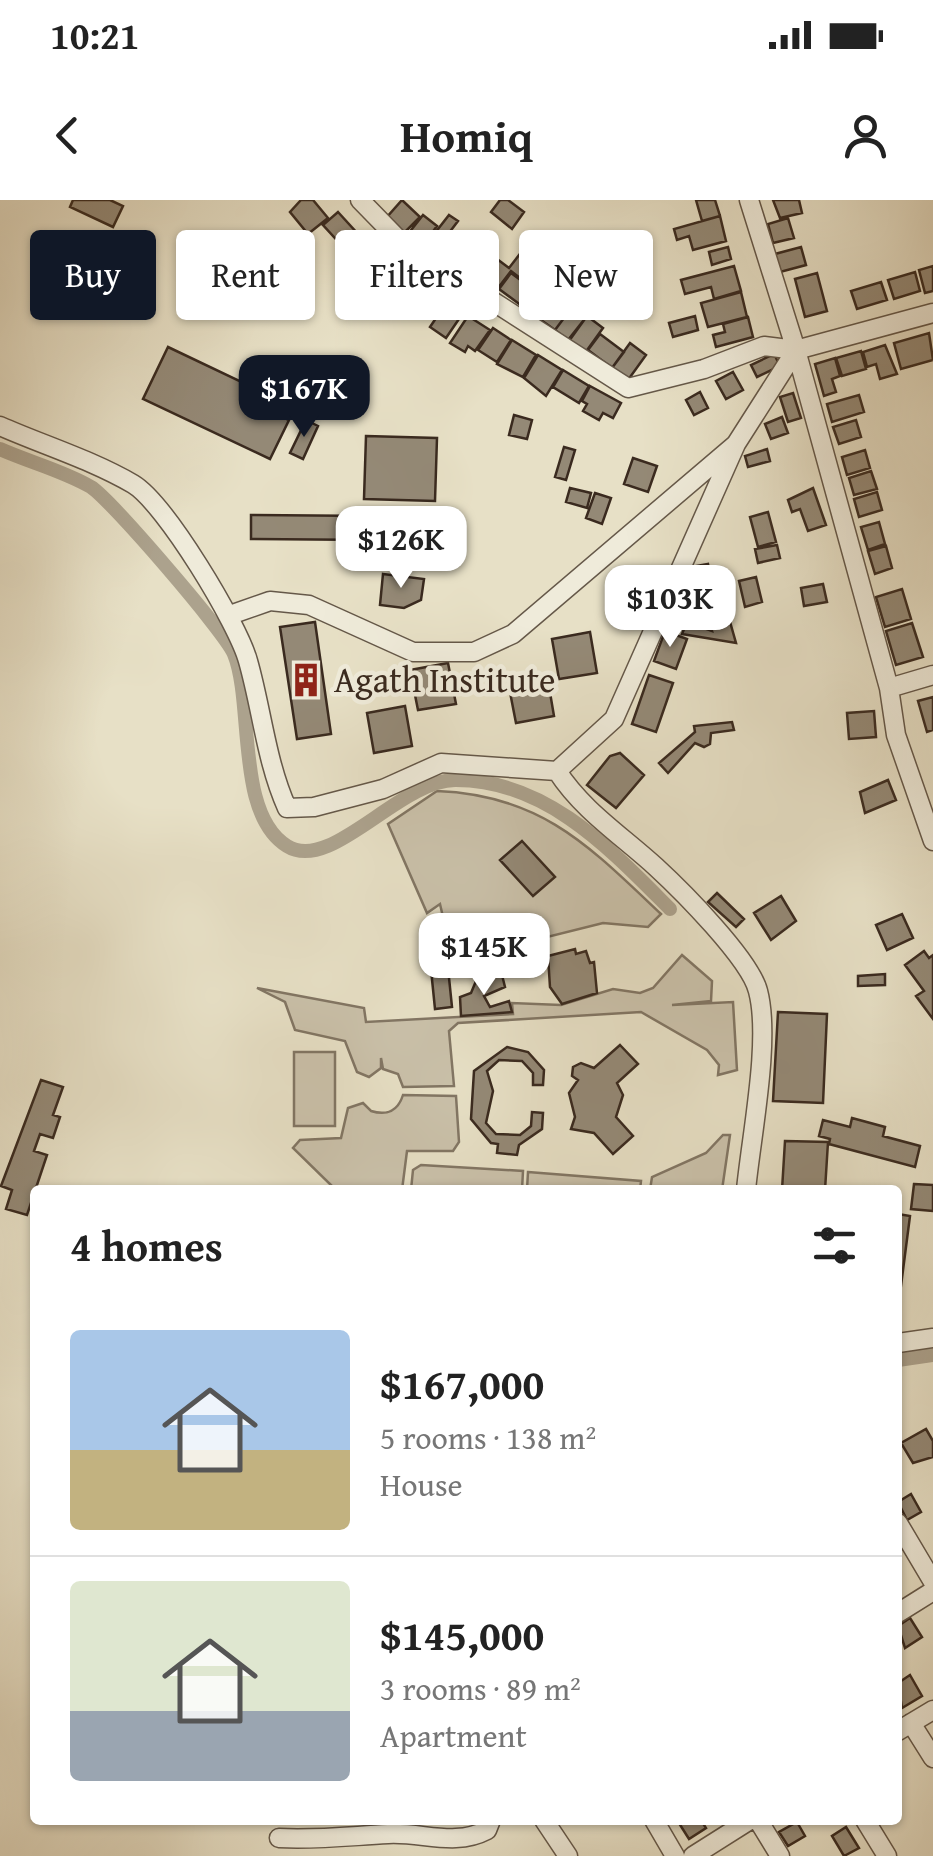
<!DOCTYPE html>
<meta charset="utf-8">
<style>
body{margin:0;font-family:"Gentium Book Plus",serif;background:#f6f6f6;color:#222;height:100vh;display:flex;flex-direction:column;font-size:38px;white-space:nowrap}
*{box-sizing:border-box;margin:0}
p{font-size:32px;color:#767676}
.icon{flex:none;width:55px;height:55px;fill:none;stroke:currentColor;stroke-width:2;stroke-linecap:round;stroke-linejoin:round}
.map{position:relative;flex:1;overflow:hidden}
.details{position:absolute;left:30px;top:985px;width:872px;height:640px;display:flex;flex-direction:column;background:#fff;border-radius:10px;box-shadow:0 2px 8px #0004}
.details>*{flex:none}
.guide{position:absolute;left:30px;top:30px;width:875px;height:90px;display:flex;gap:20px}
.price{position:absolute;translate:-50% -85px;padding:0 22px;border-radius:20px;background:#fff;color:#222;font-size:32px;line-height:65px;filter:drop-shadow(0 2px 5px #0008)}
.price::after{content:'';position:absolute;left:50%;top:60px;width:30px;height:22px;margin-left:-15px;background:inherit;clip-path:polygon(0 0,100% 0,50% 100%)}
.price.current{background:#111827;color:#fff}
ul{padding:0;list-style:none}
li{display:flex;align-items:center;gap:30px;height:250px;padding:0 40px}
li+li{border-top:2px solid #e0e0e0}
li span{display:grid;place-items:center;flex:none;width:280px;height:200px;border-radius:10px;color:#555}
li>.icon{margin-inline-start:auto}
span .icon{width:120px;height:120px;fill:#fffc;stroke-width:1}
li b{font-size:42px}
h2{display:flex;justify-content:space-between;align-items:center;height:120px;padding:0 40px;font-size:42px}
.pill{padding:0 35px;border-radius:10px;background:#fff;box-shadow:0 2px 8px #0004;font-size:35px;line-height:90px}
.pill.current{background:#111827;color:#fff}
.status{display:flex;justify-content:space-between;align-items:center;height:70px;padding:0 50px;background:#fff;direction:ltr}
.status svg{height:28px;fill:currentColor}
header{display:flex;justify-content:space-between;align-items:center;height:130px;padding:0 40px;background:#fff;font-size:45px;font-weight:700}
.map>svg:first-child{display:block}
</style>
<div class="status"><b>10:21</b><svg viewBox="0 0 49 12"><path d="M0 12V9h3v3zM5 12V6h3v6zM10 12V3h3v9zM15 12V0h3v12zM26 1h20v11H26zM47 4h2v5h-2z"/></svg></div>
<header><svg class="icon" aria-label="back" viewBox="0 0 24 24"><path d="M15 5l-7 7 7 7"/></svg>Homiq<svg class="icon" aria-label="person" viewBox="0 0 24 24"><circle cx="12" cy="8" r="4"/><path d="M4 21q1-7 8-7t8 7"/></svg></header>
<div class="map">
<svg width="933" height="1656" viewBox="0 0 933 1656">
<rect width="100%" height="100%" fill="#e7e0c6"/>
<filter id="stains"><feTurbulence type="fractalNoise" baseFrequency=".002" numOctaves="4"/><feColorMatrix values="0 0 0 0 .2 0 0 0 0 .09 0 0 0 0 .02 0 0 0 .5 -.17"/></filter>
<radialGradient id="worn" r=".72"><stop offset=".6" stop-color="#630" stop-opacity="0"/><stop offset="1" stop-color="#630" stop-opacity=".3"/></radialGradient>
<path fill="#cac1aa" stroke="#827664" stroke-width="2.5" d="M437 591C542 595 590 647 661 714L648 727 603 723 463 758 458 717H443L440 704 427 713 388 624Z
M682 755 712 781 711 801 672 805 733 802 737 870 718 875 719 865 707 850 641 812 458 823 449 831 454 886 403 887 398 874 383 869 381 858V868L369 877 357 872 345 841 295 830 285 802 257 788 364 808 366 822 513 814 512 803 561 805 613 789 640 793 653 788Z
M294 852H335V926H294Z
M403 895 456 896 459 942 453 951H407L402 990H336L293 948 300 940 341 938 348 908 363 903 371 911C387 916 398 911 403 895Z
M723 935H730L722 990H650L652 977 706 953Z
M421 965 523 971 522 990H411L413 970Z
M528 972 641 981 640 990H527Z"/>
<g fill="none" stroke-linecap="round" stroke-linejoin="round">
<path stroke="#aca28d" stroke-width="14" d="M0 249C29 262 64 271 91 287 110 299 225 432 234 454 254 503 235 614 287 646 331 674 400 579 456 580 547 580 611 650 670 709
M898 1160 933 1155"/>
</g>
<path fill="#948976" stroke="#3a2a1f" stroke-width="2.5" d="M73 0H110L123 6 113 27 70 7Z
M301 0H313L328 18 308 34 290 12Z
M402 0 420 17 404 33 387 17Z
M500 0H508L524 12 512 29 491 12Z
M696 0H715L720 16 702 21Z
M773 0H799L802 13 780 18Z
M338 12 358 34 344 48 323 25Z
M423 15 437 26 423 45 408 34Z
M449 15 458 21 433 54 424 47Z
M720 16 726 41 693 50 689 36 677 40 674 29Z
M788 18 794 38 773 43 768 24Z
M360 33 383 53 368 71 345 51Z
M448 35 462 46 447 66 433 55Z
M471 39 494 56 479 76 456 58Z
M526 46 538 54 520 78 511 71 498 88 483 77 497 59 509 68Z
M728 47 731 59 712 65 709 52Z
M801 47 806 65 780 72 775 54Z
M610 52 620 62 605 78 595 69Z
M384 53 409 73 400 84 388 74 379 86 366 75Z
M565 55 577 61 568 79 556 73Z
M580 55 592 61 581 82 570 76Z
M734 66 741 91 714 99 711 87 685 94 681 80Z
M933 66V91L925 93 919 70Z
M915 72 920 91 894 99 888 80Z
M511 73 534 90 522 106 499 89Z
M817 73 827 111 805 117 795 79Z
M414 75 437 91 425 107 402 91Z
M637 76 649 87 632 107 619 95Z
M881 82 887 100 857 109 851 91Z
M534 90 553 104 541 120 522 106Z
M741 92 747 117 708 127 701 103Z
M560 96 573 106 555 130 541 120Z
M447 102 463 113 446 138 430 127Z
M573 106 587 116 568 140 555 130Z
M468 116 490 130 475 151 468 146 465 152 450 143Z
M587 116 603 128 585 153 569 141Z
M695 116 698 130 673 137 669 123Z
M748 117 753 137 716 147 713 135 725 132 723 124Z
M493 128 511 140 497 162 478 150Z
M929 133 933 160 901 169 894 143Z
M600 134 624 152 612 168 588 150Z
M512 140 536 155 523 177 497 164Z
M630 143 646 155 628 180 612 168Z
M885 145 897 174 880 179 876 164 867 167 863 152Z
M168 147 277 199 271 212 289 220 270 259 143 199Z
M861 151 866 169 842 176 836 158Z
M774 154 780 166 757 177 751 165Z
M538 155 562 170 546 196 524 178Z
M835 158 840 176 832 179 836 192 824 196 815 164Z
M563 170 589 186 579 203 553 187Z
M733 172 743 190 726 199 716 181Z
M590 186 621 203 613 218 603 213 599 220 583 211 587 204 582 201Z
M700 192 708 208 694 215 686 200Z
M793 193 801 218 788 222 780 197Z
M859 195 864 212 832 222 827 204Z
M514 215 532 220 527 239 509 235Z
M782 217 788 233 771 239 765 224Z
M306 220 318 226 303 259 290 253Z
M856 220 861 237 839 244 833 227Z
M366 236 437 238 435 301 364 299Z
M564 247 575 250 566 280 555 277Z
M767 249 770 261 748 267 745 256Z
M865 250 870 268 847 275 842 257Z
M633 258 657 266 648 292 624 284Z
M871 271 877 289 854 295 849 278Z
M570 288 591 293 587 308 566 302Z
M813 288 826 325 808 331 800 309 792 312 788 300Z
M877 292 882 310 859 317 854 299Z
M595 293 611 298 602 324 586 318Z
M376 312 426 313 425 344H376Z
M768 312 776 342 758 347 750 317Z
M251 315 373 316V340L251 339Z
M879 322 885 344 868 350 861 327Z
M777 345 780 358 758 363 755 349Z
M886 346 892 368 875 374 868 351Z
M379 348H422V361H379Z
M708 364 713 386 696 390 691 367Z
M383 374 424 379 421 400 404 408 380 405Z
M756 377 762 402 745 407 739 381Z
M823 384 827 402 804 406 801 388Z
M902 389 911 419 885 427 876 397Z
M721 390 736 443 682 434 687 422 712 431 702 396Z
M315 422 331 534 297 539 280 427Z
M912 423 923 457 896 465 886 431Z
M665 431 687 439 676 469 654 461Z
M590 432 597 473 559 479 552 439Z
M448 463 456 504 418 510 410 470Z
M547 475 554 516 516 523 508 482Z
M649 475 673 483 656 532 632 524Z
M933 497V530L927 532 918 501Z
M405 506 412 546 374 553 367 513Z
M874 511 876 537 849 539 847 513Z
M732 522 734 530 711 533 710 544 704 547 695 543 668 573 659 563 695 532 694 526Z
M620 553 644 575 616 608 587 585 610 556Z
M888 580 896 600 865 613 860 592Z
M522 641 555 677 533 696 500 660Z
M717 693 744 719 736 727 708 702Z
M781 696 796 721 771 740 754 713Z
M902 714 913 738 887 750 876 725Z
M443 719 452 807 435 809 426 720Z
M575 749 576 754 586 751 590 763 594 762 597 793 562 804 550 787 548 756Z
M924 751 929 758 933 755V819L916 796 924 791 905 765Z
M885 774V785L858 786V776Z
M502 775 505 787 484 796 490 807 509 801 512 812 461 816 460 797 471 793 476 781Z
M778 812 827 814 823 903 773 901Z
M620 845 638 864 617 883 623 895 616 917 633 936 613 954 594 933 571 929 575 917 569 893 578 880 572 876 573 867 581 863 594 868Z
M507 847 528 852 544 870 543 885H533V873L522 861 499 860 487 871 493 891 486 923 496 934 520 935 531 926 532 912 543 913 542 929 519 945 517 955 497 953 498 944 491 943 471 919 474 871Z
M41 880 63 887 53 915 60 917 53 938 40 934 34 951 47 955 27 1015 6 1009 12 990 1 986Z
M852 918 885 927 883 936 920 946 915 967 829 944 830 939 819 936 823 920 850 927Z
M785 941 828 942 825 990H782Z
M914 984 933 985V1011L911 1009Z
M898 1014 910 1016 898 1109Z
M926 1229 933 1241V1257L913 1263 901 1243Z
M911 1294 921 1312 907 1320 898 1302Z
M910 1418 922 1437 905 1448 898 1426Z
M910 1475 922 1496 902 1508 898 1483Z
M677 1620H701L706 1628 689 1639Z
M797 1622 805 1636 788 1646 779 1632Z
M846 1627 859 1648 844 1656 832 1636Z"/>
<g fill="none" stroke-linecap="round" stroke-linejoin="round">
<g stroke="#655849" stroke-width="21">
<path id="minor" d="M360 0 402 43 628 188 704 169 764 146 796 150 933 113
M749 0 796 150 889 488 896 535 933 641
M0 226C43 245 92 260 133 284 165 303 238 424 248 461 262 510 266 561 287 608L314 607 383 589 441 563 557 571
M230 415 270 401 309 405 413 452H474L513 434 736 244
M889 488 933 475
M557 571C583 611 621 635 656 667 681 690 750 759 758 791 771 840 751 937 746 990
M557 571 614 519 736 244 796 150
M898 1143 933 1138
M898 1323 933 1382
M898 1413 933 1391
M911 1523 933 1558
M898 1531 933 1510
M544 1620 568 1656
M654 1620 675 1656
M758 1620 780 1656
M865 1620 887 1656
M279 1638C317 1640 350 1636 388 1634 423 1632 455 1647 487 1630L491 1620
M693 1656 750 1620"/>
</g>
<use href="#minor" stroke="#efebda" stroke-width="18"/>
</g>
<defs>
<g id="building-bare" transform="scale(2.7)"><path d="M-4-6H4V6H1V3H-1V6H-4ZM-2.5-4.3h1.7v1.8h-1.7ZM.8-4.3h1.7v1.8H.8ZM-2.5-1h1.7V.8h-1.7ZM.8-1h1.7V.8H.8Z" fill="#8f2418" stroke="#efebda" stroke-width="2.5" paint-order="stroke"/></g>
</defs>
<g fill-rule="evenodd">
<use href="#building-bare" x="306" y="480"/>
</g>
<g text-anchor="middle" stroke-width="9" stroke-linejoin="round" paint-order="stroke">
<g font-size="35" fill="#3a2a1f" stroke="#efebda" text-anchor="start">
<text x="334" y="492">Agath Institute</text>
</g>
</g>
<rect width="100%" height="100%" filter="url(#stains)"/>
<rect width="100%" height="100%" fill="url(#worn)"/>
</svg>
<b class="price current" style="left:304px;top:240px">$167K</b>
<b class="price" style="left:401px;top:391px">$126K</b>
<b class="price" style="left:670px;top:450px">$103K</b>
<b class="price" style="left:484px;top:798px">$145K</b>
<div class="guide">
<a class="pill current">Buy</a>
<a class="pill">Rent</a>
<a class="pill">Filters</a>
<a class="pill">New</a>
</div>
<section class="details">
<h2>4 homes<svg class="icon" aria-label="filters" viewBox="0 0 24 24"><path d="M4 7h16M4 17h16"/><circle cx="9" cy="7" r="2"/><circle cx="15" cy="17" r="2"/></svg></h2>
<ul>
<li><span style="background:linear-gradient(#a9c7e8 60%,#c2b280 0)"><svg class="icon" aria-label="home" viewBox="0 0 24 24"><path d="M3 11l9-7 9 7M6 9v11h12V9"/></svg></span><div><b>$167,000</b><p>5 rooms · 138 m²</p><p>House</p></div></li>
<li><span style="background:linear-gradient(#dfe7d0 65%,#9aa5b1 0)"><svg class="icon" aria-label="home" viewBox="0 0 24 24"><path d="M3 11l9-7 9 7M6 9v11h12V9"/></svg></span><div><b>$145,000</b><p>3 rooms · 89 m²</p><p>Apartment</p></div></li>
</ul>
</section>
</div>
